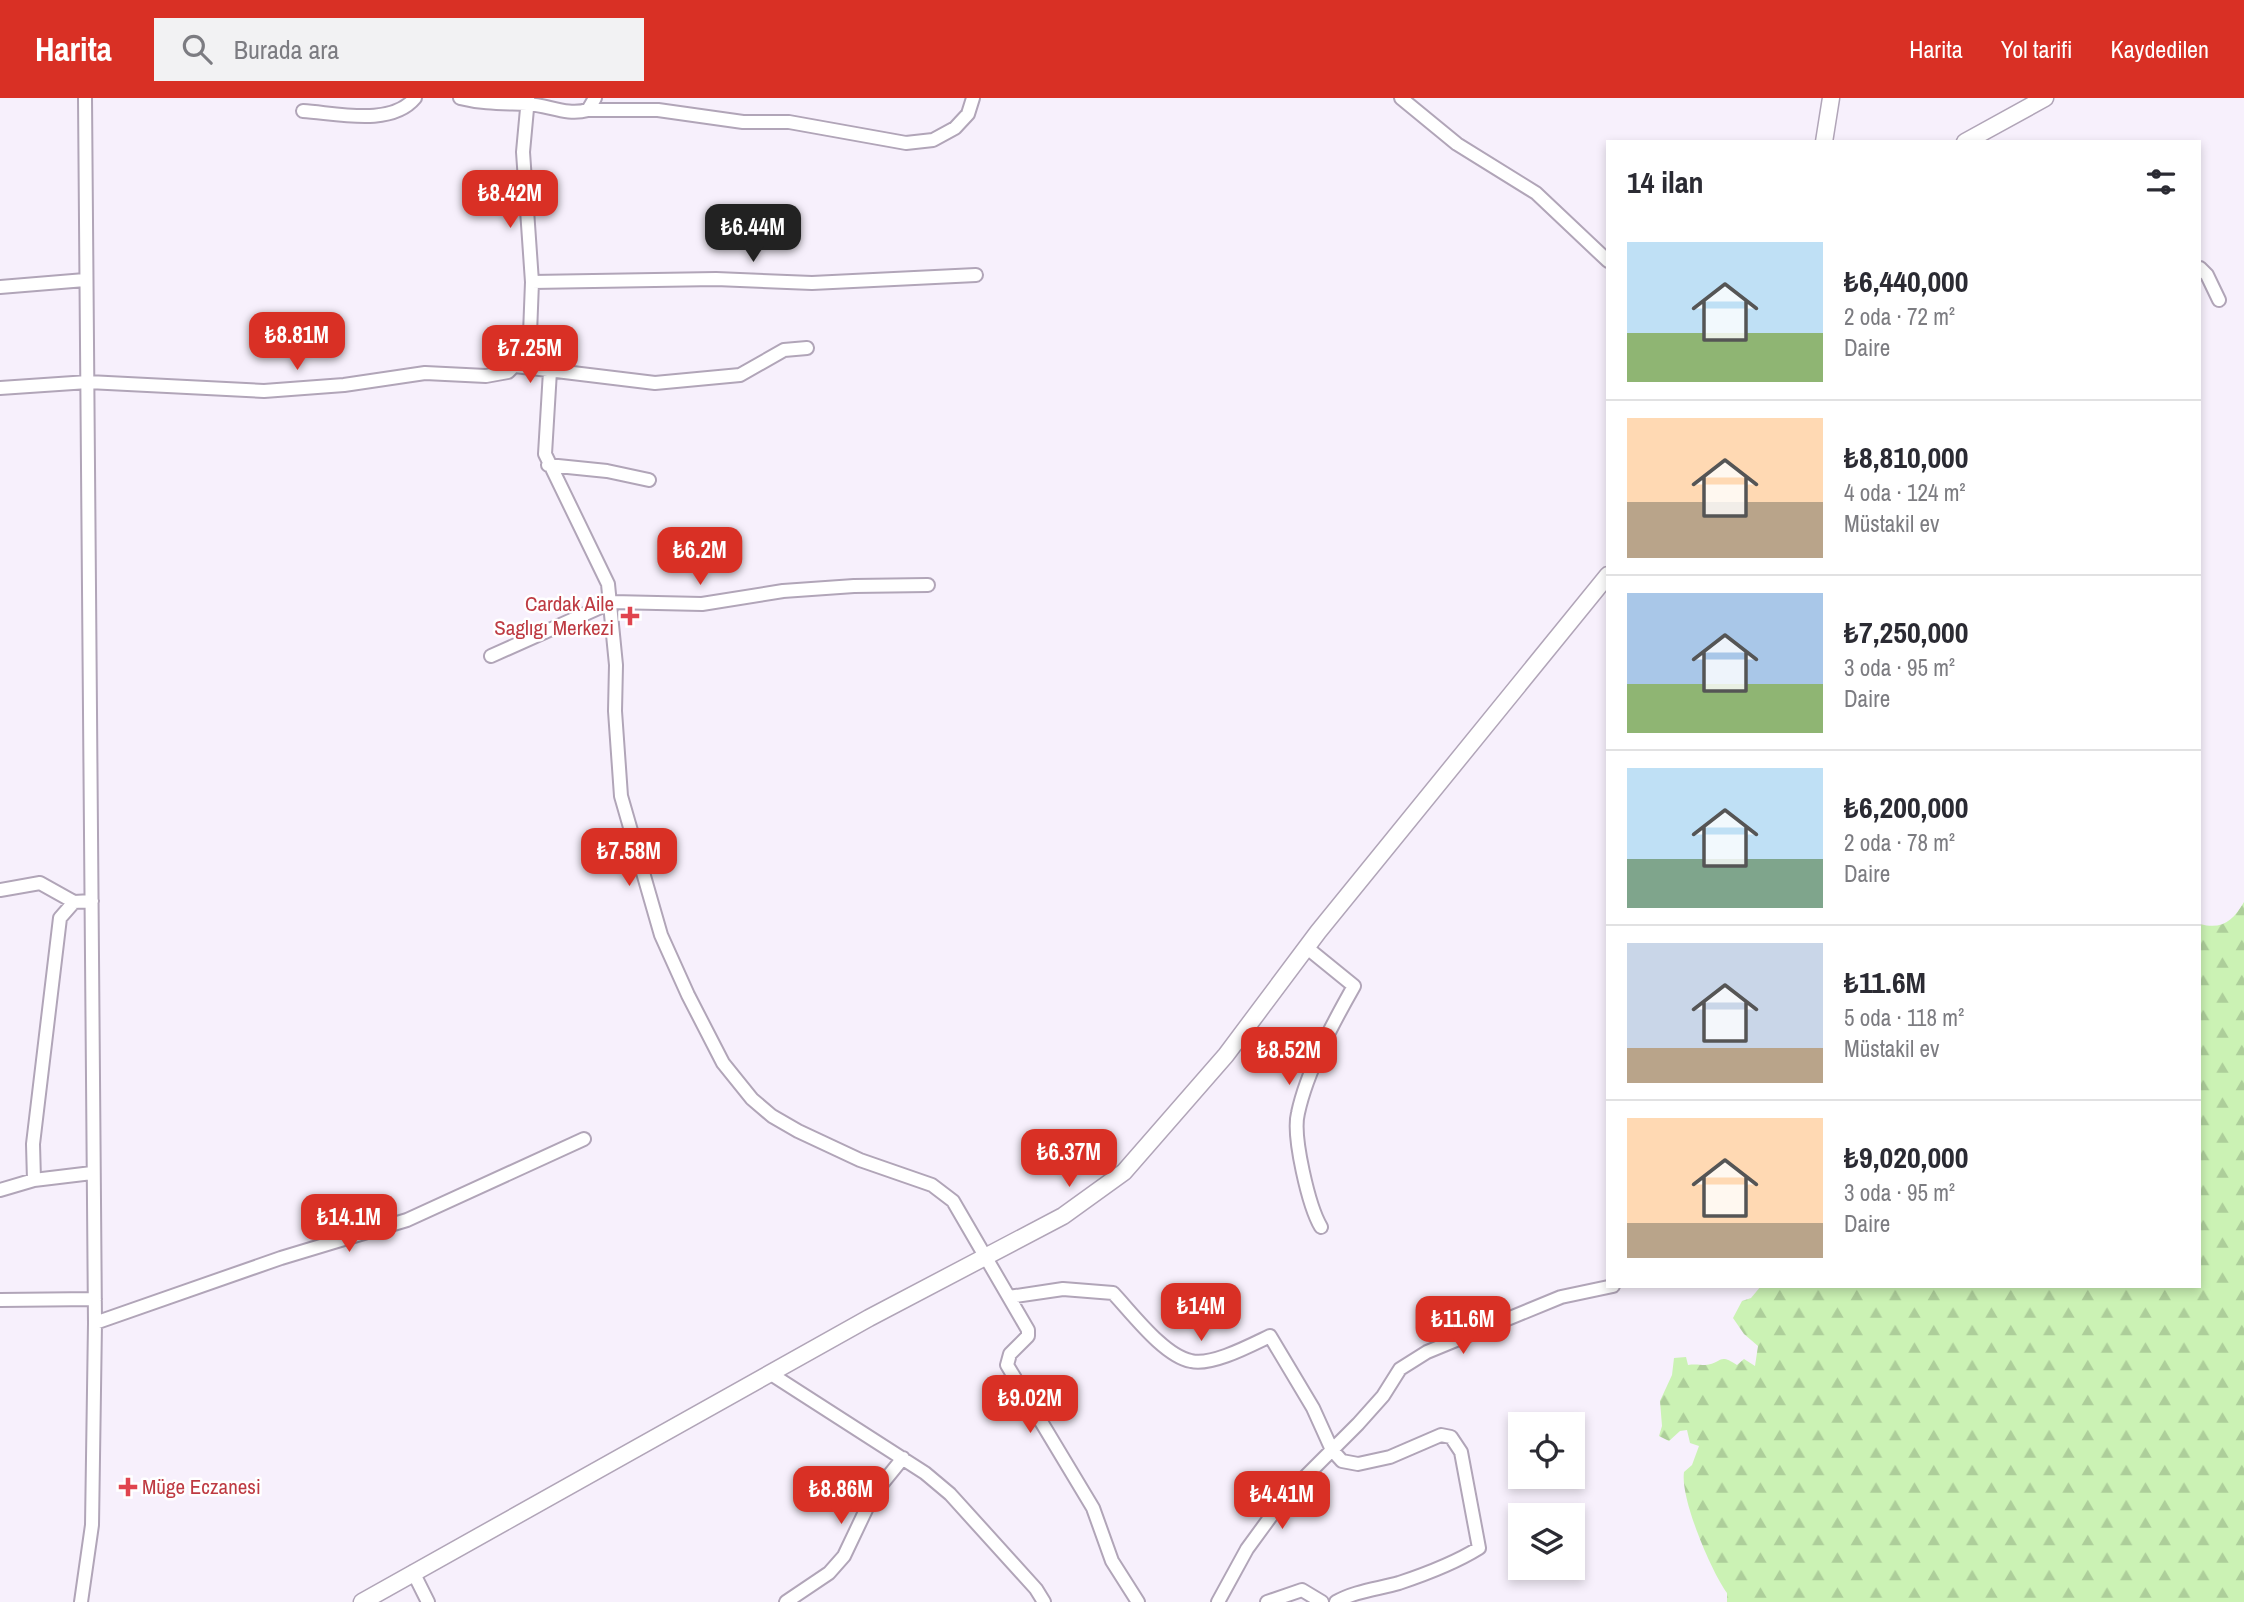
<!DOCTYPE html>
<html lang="tr">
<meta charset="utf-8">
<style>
body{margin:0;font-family:"Archivo Narrow",sans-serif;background:#f2f2f3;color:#2b2b33;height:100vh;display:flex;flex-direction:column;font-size:26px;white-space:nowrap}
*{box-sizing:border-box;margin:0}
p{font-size:23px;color:#7c7c81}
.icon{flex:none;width:38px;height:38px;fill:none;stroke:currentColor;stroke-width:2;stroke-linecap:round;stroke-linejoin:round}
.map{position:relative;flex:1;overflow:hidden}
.side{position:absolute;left:1606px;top:42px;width:595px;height:1148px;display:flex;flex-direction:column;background:#fff;border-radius:0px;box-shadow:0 4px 10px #0003}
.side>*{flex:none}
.controls{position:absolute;left:1508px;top:1314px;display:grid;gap:14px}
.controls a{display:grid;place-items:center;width:77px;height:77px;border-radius:0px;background:#fff;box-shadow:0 4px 10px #0003;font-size:35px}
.price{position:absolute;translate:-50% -60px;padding:0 16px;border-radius:14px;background:#d93025;color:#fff;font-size:23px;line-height:46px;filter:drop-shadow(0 2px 4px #0008)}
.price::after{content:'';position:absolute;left:50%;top:42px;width:21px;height:16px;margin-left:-10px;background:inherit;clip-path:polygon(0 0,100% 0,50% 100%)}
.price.active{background:#222;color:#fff}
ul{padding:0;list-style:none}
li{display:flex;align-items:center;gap:21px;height:175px;padding:0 21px}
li+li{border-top:2px solid #e1e1e2}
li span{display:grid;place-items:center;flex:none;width:196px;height:140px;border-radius:0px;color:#555}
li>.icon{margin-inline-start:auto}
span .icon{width:84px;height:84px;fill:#fffc;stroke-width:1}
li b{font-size:30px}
h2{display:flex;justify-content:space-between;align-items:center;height:84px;padding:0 21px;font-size:30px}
header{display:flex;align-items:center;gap:42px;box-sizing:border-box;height:98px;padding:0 35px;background:#d93025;color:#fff}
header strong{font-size:33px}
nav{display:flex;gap:38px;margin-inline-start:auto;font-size:24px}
.search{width:490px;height:63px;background:#f2f2f3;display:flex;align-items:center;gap:18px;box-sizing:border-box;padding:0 24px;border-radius:0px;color:#7c7c81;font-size:26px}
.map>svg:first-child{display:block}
</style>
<header>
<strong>Harita</strong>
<div class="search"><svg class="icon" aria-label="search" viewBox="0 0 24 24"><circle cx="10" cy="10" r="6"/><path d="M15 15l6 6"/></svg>Burada ara</div>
<nav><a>Harita</a><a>Yol tarifi</a><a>Kaydedilen</a></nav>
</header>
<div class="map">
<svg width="2244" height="1504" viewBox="0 0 2244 1504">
<defs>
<pattern id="forest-firs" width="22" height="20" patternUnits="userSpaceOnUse" patternTransform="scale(1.75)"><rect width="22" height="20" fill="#cbf2b4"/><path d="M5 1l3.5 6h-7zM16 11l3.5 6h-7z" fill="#adce9a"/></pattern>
</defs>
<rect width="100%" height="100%" fill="#f7f0fc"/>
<path fill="url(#forest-firs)" d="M2244 804V1504H1727V1495C1711 1473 1680 1400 1684 1374L1692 1367 1699 1348 1690 1345 1687 1332 1680 1333 1669 1343 1659 1338 1662 1328 1660 1303 1672 1277 1674 1260 1686 1259 1688 1267C1695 1266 1700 1267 1705 1267 1722 1266 1718 1254 1737 1267L1744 1261 1755 1268 1758 1248 1744 1236 1733 1220 1742 1203 1751 1200 1761 1188H2200V826C2222 832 2233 823 2244 804Z"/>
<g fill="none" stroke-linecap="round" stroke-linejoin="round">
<g stroke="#b1a5b8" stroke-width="16">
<path id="street" d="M460 0C484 6 504 5 527 6 549 7 566 18 588 12L595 0
M1401 0 1457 46 1536 95 1608 163
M588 12H658L743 24H789L906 45 933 42 955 30 968 16 973 0
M303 13C336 15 391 29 415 0
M2200 170 2207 177 2219 202
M532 184 716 181 812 185 976 177
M0 189 85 182
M515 268 655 285 740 277 784 252 807 250
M550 273 545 356 608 486 616 567 615 613 621 698 661 837 688 897 723 965 752 1001 772 1018 798 1033 860 1062 932 1087 953 1103 1028 1232V1238L1010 1256 1007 1267 1093 1410 1112 1463 1138 1504
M0 290 88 284 264 293 344 287 425 275 486 278 508 274 521 261 530 236 532 184 523 54 528 0
M548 367 607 373 649 382
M491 558 612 504 702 506 783 493 854 488 928 487
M0 792 40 785 74 804
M1306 849 1354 888C1333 925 1307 973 1298 1015 1292 1038 1309 1109 1321 1129
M34 1082 92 1075
M0 1092 34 1082 33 1046 60 820 74 804 92 803
M1009 1199 1063 1191 1113 1195C1132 1215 1164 1258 1191 1263 1212 1268 1251 1247 1270 1238L1313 1310 1332 1352 1342 1363 1358 1366 1390 1359 1441 1337 1451 1339 1461 1354 1479 1450C1455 1465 1426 1476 1399 1485 1378 1491 1355 1493 1336 1504
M0 1202 95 1201
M95 1225 281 1160 407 1122 584 1041
M771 1276 925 1375 950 1396 1036 1491 1044 1504
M413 1474 428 1504
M81 1504 92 1427 95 1225 85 0
M786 1504 829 1475 844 1458 873 1397 903 1360
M1218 1504 1247 1451 1285 1399 1358 1326 1383 1298 1400 1271 1427 1254 1561 1199 1613 1188
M1267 1504 1302 1492 1322 1504"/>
</g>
<g stroke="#b1a5b8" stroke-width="19">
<path id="secondary" d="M1824 44 1831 0
M1965 44 2045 0
M362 1504 869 1220 1063 1118 1124 1074 1226 957 1318 834 1608 477"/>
</g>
<use href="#street" stroke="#fff" stroke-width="12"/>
<use href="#secondary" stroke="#fff" stroke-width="16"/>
</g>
<g fill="#e0444e" stroke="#fff" stroke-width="2.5">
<path d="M626.5 507.5h7v7h7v7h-7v7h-7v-7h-7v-7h7z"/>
<path d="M124.5 1378.5h7v7h7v7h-7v7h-7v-7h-7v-7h7z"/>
</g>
<g text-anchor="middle" stroke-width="5" stroke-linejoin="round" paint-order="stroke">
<g font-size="21" fill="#be3a42" stroke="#fff" text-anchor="end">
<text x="614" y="513">Cardak Aile<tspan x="614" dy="24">Saglıgı Merkezi</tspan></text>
<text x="142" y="1396" text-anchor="start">Müge Eczanesi</text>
</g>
</g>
</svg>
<div class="controls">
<a><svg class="icon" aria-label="locate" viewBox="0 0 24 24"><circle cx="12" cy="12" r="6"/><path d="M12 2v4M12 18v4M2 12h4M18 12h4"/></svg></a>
<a><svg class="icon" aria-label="layers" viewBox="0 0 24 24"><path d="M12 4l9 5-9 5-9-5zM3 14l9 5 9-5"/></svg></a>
</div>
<b class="price" style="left:510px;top:132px">₺8.42M</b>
<b class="price active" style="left:753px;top:166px">₺6.44M</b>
<b class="price" style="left:297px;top:274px">₺8.81M</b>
<b class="price" style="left:530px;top:287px">₺7.25M</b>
<b class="price" style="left:700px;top:489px">₺6.2M</b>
<b class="price" style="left:629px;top:790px">₺7.58M</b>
<b class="price" style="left:1289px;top:989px">₺8.52M</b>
<b class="price" style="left:1069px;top:1091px">₺6.37M</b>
<b class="price" style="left:349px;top:1156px">₺14.1M</b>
<b class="price" style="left:1201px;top:1245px">₺14M</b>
<b class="price" style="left:1463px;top:1258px">₺11.6M</b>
<b class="price" style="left:1030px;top:1337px">₺9.02M</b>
<b class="price" style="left:841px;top:1428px">₺8.86M</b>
<b class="price" style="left:1282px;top:1433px">₺4.41M</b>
<section class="side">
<h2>14 ilan<svg class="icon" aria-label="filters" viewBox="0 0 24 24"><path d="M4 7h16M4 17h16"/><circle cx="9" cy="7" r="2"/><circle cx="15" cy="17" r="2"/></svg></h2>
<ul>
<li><span style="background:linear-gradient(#bfe0f5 65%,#8fb573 0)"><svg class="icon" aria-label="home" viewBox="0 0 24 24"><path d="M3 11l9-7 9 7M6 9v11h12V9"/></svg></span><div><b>₺6,440,000</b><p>2 oda · 72 m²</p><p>Daire</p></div></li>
<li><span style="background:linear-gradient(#ffd9b3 60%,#b9a48a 0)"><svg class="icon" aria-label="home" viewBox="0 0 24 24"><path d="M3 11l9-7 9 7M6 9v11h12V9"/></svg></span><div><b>₺8,810,000</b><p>4 oda · 124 m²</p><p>Müstakil ev</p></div></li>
<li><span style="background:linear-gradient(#a9c7e8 65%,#8fb573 0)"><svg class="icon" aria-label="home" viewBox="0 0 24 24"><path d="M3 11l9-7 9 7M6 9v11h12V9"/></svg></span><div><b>₺7,250,000</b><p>3 oda · 95 m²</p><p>Daire</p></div></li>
<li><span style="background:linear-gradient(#bfe0f5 65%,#7fa58c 0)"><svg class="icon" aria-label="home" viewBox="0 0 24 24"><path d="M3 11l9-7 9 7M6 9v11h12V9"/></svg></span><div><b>₺6,200,000</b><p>2 oda · 78 m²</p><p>Daire</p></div></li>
<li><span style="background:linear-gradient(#c9d6e8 75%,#b9a48a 0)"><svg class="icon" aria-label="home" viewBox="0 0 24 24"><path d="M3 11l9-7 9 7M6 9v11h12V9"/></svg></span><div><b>₺11.6M</b><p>5 oda · 118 m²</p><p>Müstakil ev</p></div></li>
<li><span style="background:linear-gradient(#ffd9b3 75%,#b9a48a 0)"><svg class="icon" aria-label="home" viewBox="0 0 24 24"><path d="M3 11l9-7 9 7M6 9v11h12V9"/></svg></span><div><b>₺9,020,000</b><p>3 oda · 95 m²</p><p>Daire</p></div></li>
</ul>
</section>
</div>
